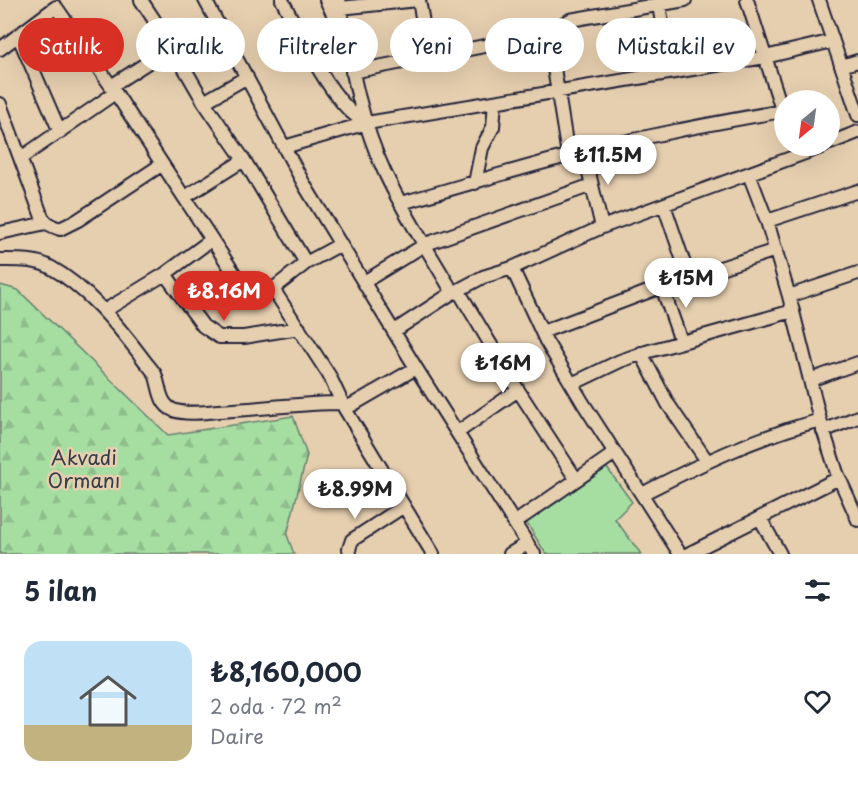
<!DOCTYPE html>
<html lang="tr">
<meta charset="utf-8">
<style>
body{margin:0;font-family:"Playpen Sans",sans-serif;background:#f6f6f7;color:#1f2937;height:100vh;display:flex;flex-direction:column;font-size:22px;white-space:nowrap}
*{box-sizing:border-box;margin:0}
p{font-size:20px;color:#747a83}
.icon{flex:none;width:33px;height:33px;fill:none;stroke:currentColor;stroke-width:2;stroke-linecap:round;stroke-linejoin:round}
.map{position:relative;height:554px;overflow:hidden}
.sheet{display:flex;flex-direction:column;background:#fff;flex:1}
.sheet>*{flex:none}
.banner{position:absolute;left:18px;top:18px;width:822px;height:54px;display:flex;gap:12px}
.needle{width:39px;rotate:209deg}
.tools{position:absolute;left:774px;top:90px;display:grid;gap:12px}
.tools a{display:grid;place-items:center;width:66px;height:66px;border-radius:50%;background:#fff;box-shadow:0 6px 24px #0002;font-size:30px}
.price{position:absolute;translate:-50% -51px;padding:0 14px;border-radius:21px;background:#fff;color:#222;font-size:20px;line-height:39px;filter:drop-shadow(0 2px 3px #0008)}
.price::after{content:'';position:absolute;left:50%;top:36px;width:18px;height:14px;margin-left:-9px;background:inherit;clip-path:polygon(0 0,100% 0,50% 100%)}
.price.current{background:#d93025;color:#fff}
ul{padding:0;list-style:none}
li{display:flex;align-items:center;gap:18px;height:150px;padding:0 24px}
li+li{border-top:2px solid #e0e1e3}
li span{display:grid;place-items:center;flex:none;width:168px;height:120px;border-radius:18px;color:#555}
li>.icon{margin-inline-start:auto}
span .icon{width:72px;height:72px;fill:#fffc;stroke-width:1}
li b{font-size:26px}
h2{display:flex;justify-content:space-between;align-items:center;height:72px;padding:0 24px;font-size:26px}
.tag{padding:0 21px;border-radius:27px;background:#fff;box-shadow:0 6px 24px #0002;font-size:21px;line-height:54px}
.tag.current{background:#d93025;color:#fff}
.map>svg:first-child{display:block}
</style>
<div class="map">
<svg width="858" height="554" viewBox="0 0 858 554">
<defs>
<pattern id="forest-firs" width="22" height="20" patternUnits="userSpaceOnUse" patternTransform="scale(1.5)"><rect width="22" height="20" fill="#a6dea2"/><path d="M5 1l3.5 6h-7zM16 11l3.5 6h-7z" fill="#8fbe8c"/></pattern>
</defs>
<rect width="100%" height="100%" fill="#e6cfaf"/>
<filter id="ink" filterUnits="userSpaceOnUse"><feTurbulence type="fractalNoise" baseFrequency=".0167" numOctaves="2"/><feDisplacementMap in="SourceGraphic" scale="12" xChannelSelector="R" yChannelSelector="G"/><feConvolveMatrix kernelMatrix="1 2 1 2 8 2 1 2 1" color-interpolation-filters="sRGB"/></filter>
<g filter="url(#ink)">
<path fill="#a6dea2" stroke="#64806e" stroke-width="1.5" d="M607 468 632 502 615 519 641 554H546L526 522Z"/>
<path fill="url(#forest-firs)" stroke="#64806e" stroke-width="1.5" d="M0 285 18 290 168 435 293 416 307 455 287 535 294 554H0Z"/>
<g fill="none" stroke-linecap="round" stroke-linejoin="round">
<g stroke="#22223b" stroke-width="16">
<path id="minor" d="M141 0 172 47 204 102 244 160 306 263
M205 0 305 186 416 368 534 554
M282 0C300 34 321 81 348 109 353 115 360 119 367 123
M326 0 340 28
M339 0C350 59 359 118 385 173 404 214 430 253 453 293
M419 0 429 57
M747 0 784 116
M819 0 858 115
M659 5 670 72
M340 8 418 0
M548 31 568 155
M18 35 60 132
M0 49 56 7 111 86 245 290 253 295 273 289 306 263 341 244
M841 66 858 61
M352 72 541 35 570 20 685 0
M111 86 172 47
M204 102 247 77
M0 104 42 217C46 224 52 226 60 229L78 220 161 165
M830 143 858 132
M284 147 367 123 765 57 833 41
M584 152 602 227
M21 158 115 93
M749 174 767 221 789 296 820 420 837 473 858 520
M475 183 482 148 493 127 495 102
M185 197 244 160
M401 203C457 188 512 170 568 156 638 137 710 124 782 111
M664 205 689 278
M767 221 858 191
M0 233 46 223
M0 260C15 260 36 259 50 267 86 287 116 323 141 356 145 362 151 368 155 374 160 386 159 404 173 410 186 415 204 412 218 411 260 409 301 403 342 403
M512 268 546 341 583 403 680 554
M165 274 203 326 219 337H244L299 328
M364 282 426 244 592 185
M662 287 681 341
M273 289 329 375 345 409 433 554
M458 290 518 390 576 479
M789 296 858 273
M104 311 165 274 211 240
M394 331 449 295 483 277 512 268 602 227 824 146
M542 332 658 288 776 250
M641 353 668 404 707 461
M810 380 858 363
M572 384 620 361 646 352 793 311
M345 409 416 368
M823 431 858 417
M458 432 518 390
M642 494C702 463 754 438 820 420
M760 518 780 554
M514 523 615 453
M350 554 349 549 352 540 404 506
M510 554 527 544
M688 554 839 478"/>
</g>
<use href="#minor" stroke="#e6cfaf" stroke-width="12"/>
</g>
</g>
<g text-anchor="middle" stroke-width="5" stroke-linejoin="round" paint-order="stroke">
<g font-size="20" fill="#363e4a" stroke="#e6cfaf">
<text x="84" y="465">Akvadi<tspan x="84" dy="23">Ormanı</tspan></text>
</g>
</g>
</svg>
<div class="tools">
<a><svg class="needle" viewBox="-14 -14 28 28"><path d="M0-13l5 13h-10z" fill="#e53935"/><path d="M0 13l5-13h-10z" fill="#747a83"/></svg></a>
</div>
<b class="price" style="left:608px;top:186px">₺11.5M</b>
<b class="price" style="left:686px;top:309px">₺15M</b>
<b class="price current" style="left:224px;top:322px">₺8.16M</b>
<b class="price" style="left:503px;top:394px">₺16M</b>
<b class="price" style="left:355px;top:520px">₺8.99M</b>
<div class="banner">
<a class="tag current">Satılık</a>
<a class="tag">Kiralık</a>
<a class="tag">Filtreler</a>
<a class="tag">Yeni</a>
<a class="tag">Daire</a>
<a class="tag">Müstakil ev</a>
</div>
</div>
<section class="sheet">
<h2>5 ilan<svg class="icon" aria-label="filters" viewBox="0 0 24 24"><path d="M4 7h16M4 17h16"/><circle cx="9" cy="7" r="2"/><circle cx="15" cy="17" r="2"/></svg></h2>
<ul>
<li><span style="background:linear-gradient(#bfe0f5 70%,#c2b280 0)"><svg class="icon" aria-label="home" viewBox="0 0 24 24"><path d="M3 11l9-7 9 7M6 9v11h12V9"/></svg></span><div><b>₺8,160,000</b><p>2 oda · 72 m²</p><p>Daire</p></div><svg class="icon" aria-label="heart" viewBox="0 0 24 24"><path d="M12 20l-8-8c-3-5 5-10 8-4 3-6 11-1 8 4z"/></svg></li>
</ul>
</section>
